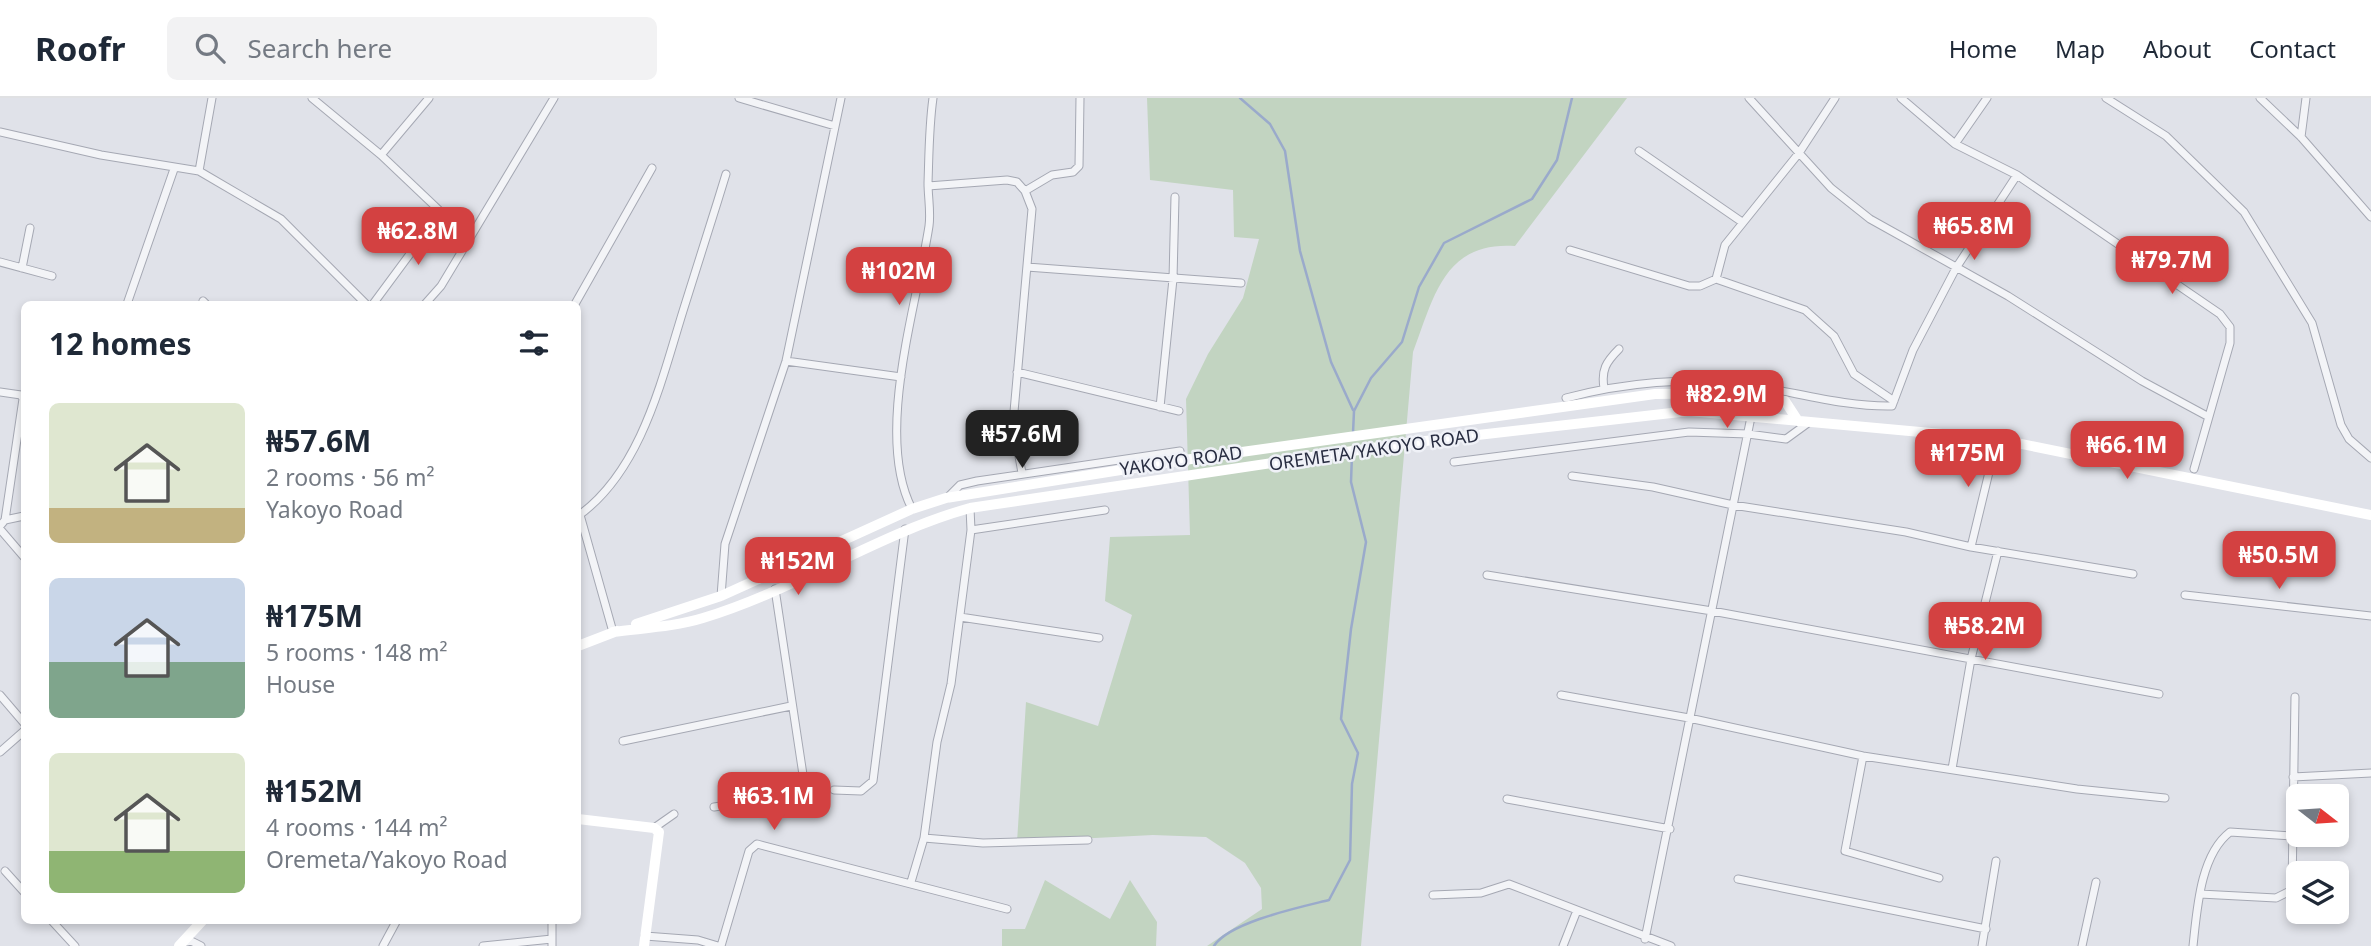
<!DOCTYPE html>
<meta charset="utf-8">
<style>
body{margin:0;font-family:"Noto Sans",sans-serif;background:#f2f2f3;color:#1f2937;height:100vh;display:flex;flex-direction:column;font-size:26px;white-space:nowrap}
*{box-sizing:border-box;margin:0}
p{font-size:23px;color:#747a83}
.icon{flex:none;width:38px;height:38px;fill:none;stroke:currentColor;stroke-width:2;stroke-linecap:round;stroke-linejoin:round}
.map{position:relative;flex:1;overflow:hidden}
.sheet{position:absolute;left:21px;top:203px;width:560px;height:623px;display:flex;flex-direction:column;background:#fff;border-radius:10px;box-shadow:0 4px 10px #0003}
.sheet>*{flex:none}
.needle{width:46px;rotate:107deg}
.fabs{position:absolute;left:2286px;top:686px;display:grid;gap:14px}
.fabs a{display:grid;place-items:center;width:63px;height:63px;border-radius:10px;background:#fff;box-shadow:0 4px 10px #0003;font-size:35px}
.price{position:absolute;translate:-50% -60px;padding:0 16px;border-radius:14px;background:#d34141;color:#fff;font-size:23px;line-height:46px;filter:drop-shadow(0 2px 4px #0008)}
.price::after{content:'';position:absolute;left:50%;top:42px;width:21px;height:16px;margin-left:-10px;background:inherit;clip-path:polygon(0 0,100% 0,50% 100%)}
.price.selected{background:#222;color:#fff}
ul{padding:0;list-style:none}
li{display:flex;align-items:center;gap:21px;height:175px;padding:0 28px}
li span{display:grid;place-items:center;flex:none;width:196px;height:140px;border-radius:10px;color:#555}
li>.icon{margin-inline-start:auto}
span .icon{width:84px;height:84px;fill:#fffc;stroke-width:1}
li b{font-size:30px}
h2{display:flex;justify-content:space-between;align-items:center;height:84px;padding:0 28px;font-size:30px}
header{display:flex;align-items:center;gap:42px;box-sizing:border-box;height:98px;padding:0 35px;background:#fff;border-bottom:2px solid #e0e1e3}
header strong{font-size:33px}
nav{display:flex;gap:38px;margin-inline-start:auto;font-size:24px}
.search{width:490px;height:63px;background:#f2f2f3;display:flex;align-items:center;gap:18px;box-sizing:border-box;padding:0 24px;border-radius:10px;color:#747a83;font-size:26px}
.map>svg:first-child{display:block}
</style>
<header>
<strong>Roofr</strong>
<div class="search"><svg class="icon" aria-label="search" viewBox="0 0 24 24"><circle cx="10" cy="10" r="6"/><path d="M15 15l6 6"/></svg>Search here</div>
<nav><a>Home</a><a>Map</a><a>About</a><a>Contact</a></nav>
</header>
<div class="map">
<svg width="2371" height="848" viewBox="0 0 2371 848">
<rect width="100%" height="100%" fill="#e0e2e9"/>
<path fill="#c2d4c1" d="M1147 0H1627L1515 148C1444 143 1434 199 1413 254L1361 848H1207L1262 811 1261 790 1245 765 1206 739 1153 737 1017 744 1026 604 1098 628 1132 517 1105 503 1110 439 1190 437 1186 301 1208 256 1243 200 1259 141 1234 139 1233 92 1150 82Z
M1045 782 1110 821 1130 782 1157 824 1156 848H1002V831H1025Z"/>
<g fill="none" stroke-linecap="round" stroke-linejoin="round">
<path stroke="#9aaacb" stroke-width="2.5" d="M1240 0 1270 26 1285 53 1300 153 1331 264 1353 312
M1353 335 1354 313 1371 280 1402 244 1419 189 1444 145 1532 101 1557 62 1572 0
M1214 848C1229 824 1301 809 1329 802L1350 762 1352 686 1358 655 1341 621 1351 531 1366 444 1351 384 1352 356"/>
<g stroke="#a5a8b3" stroke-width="9">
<path id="street" d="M312 0 381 57 441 114 373 206
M739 0 835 28
M1749 0 1831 90 1870 121 2008 198 2142 283 2207 318
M1901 0 1955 46 2017 77 2220 216 2230 229V245L2194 371
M2106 0 2166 38 2244 114 2312 225 2341 327 2349 341 2371 360
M2260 0 2301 39 2371 119
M0 34 101 57 199 73 281 121 366 206
M2301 39 2306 0
M1955 46 1987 0
M1639 53 1742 124
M381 57 429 0
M199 73 212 0
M928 88 1007 82 1017 84 1025 93 1032 111 1013 325 1022 375
M1025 93 1052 77 1073 74 1079 68 1080 0
M1570 152 1689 188H1700L1716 181 1805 212 1834 238 1854 276 1894 303
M0 164 52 178
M1027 169 1241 185
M22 170 30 130
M1716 181 1725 147 1799 55 1835 0
M203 203 206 206
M127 206 174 71
M425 206 441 188 554 0
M575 206 652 70
M786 263 901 279
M1017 274 1179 313
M1604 290C1601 272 1606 264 1619 251
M0 294 21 297 23 301 5 422 0 428
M1566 300C1622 285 1690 278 1748 287 1796 294 1844 309 1892 308L1913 252 1956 170 2017 77
M1160 309 1173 181 1175 99
M1454 364 1689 334 1748 336 1786 341 1808 325
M1572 378 1653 389 1733 407 1906 434 1971 449 2133 476
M947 400 960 387 977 383 1180 353
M912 411C874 337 917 207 929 128 931 114 928 99 928 85 929 57 929 28 933 0
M580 417 613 534
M578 418C641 373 661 284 683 213 697 168 712 122 726 76
M5 422 24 418
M0 431 24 459
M971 432 1105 412
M1971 449 1997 341
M1487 477 1712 513 2159 596
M2185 497 2371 518
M721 498 725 446 786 263 841 0
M960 519 1099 540
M0 597 24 625
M1561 597 1689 620 1863 658 2077 691 2165 700
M623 643 791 608
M0 654 24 633
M1863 658 1845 753 1939 780
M1952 671 1971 561 1998 453
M2293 679 2371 675
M834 692 861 693 873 683 905 431
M1507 701 1670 731
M714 709 796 697 805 690 775 491
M654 730 674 716
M924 740 983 745 1088 742
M5 773 24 794
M1738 781 1986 831
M911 784 924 740 937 644 951 586 971 432 970 410
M2200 796 2276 800 2292 792 2295 599
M1433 797 1481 795 1509 786 1671 848
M51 822 75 848
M552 822V848
M645 838 698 842 718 848
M1645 841 1751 319
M182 845 191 843 201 848
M383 848 397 822
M483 848 552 841
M721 848 749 753 757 746 1007 811
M1563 848 1576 815
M1982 848 1996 763
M2082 848 2096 784
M2193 848C2197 812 2200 757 2230 734L2293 738"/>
</g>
<use href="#street" stroke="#f3f4f7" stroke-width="7"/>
<path stroke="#fff" stroke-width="10" d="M636 526 721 498 912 411 946 400 1177 363 1655 296 1730 295 1785 303 1798 323
M613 534C643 530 674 529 703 520 796 492 877 436 970 410L1399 346 1689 313 1997 341 2371 417
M578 548 617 533
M578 721 654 730 659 734 644 848
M179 848 203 822"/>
</g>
<g text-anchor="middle" stroke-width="5" stroke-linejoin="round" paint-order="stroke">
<g font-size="18" fill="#282d41" stroke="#eff1f7">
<text transform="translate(1374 352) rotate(-8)" y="6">OREMETA/YAKOYO ROAD</text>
<text transform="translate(1181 363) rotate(-8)" y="6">YAKOYO ROAD</text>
</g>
</g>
</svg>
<div class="fabs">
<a><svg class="needle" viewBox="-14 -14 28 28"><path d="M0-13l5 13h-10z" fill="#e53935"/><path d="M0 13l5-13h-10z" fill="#747a83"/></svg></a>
<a><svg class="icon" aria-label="layers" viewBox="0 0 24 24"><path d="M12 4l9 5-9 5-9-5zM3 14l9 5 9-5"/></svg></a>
</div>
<b class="price" style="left:1974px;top:164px">₦65.8M</b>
<b class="price" style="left:418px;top:169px">₦62.8M</b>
<b class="price" style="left:2172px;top:198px">₦79.7M</b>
<b class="price" style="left:899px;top:209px">₦102M</b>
<b class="price" style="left:1727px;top:332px">₦82.9M</b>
<b class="price selected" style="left:1022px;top:372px">₦57.6M</b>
<b class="price" style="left:2127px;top:383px">₦66.1M</b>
<b class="price" style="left:1968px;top:391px">₦175M</b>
<b class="price" style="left:2279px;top:493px">₦50.5M</b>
<b class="price" style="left:798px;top:499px">₦152M</b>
<b class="price" style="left:1985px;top:564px">₦58.2M</b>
<b class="price" style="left:774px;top:734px">₦63.1M</b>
<section class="sheet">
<h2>12 homes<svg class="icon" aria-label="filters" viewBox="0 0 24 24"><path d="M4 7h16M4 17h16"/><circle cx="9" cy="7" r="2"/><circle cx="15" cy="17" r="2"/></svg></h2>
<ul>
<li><span style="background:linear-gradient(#dfe7d0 75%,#c2b280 0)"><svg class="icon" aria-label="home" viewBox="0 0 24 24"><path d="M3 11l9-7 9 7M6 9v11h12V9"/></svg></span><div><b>₦57.6M</b><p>2 rooms · 56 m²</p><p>Yakoyo Road</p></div></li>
<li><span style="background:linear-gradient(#c9d6e8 60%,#7fa58c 0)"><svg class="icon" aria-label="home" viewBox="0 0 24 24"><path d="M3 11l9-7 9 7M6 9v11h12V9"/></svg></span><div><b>₦175M</b><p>5 rooms · 148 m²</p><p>House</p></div></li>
<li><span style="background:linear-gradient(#dfe7d0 70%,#8fb573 0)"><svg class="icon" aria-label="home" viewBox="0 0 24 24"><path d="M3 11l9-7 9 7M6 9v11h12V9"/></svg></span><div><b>₦152M</b><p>4 rooms · 144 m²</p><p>Oremeta/Yakoyo Road</p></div></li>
</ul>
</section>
</div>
